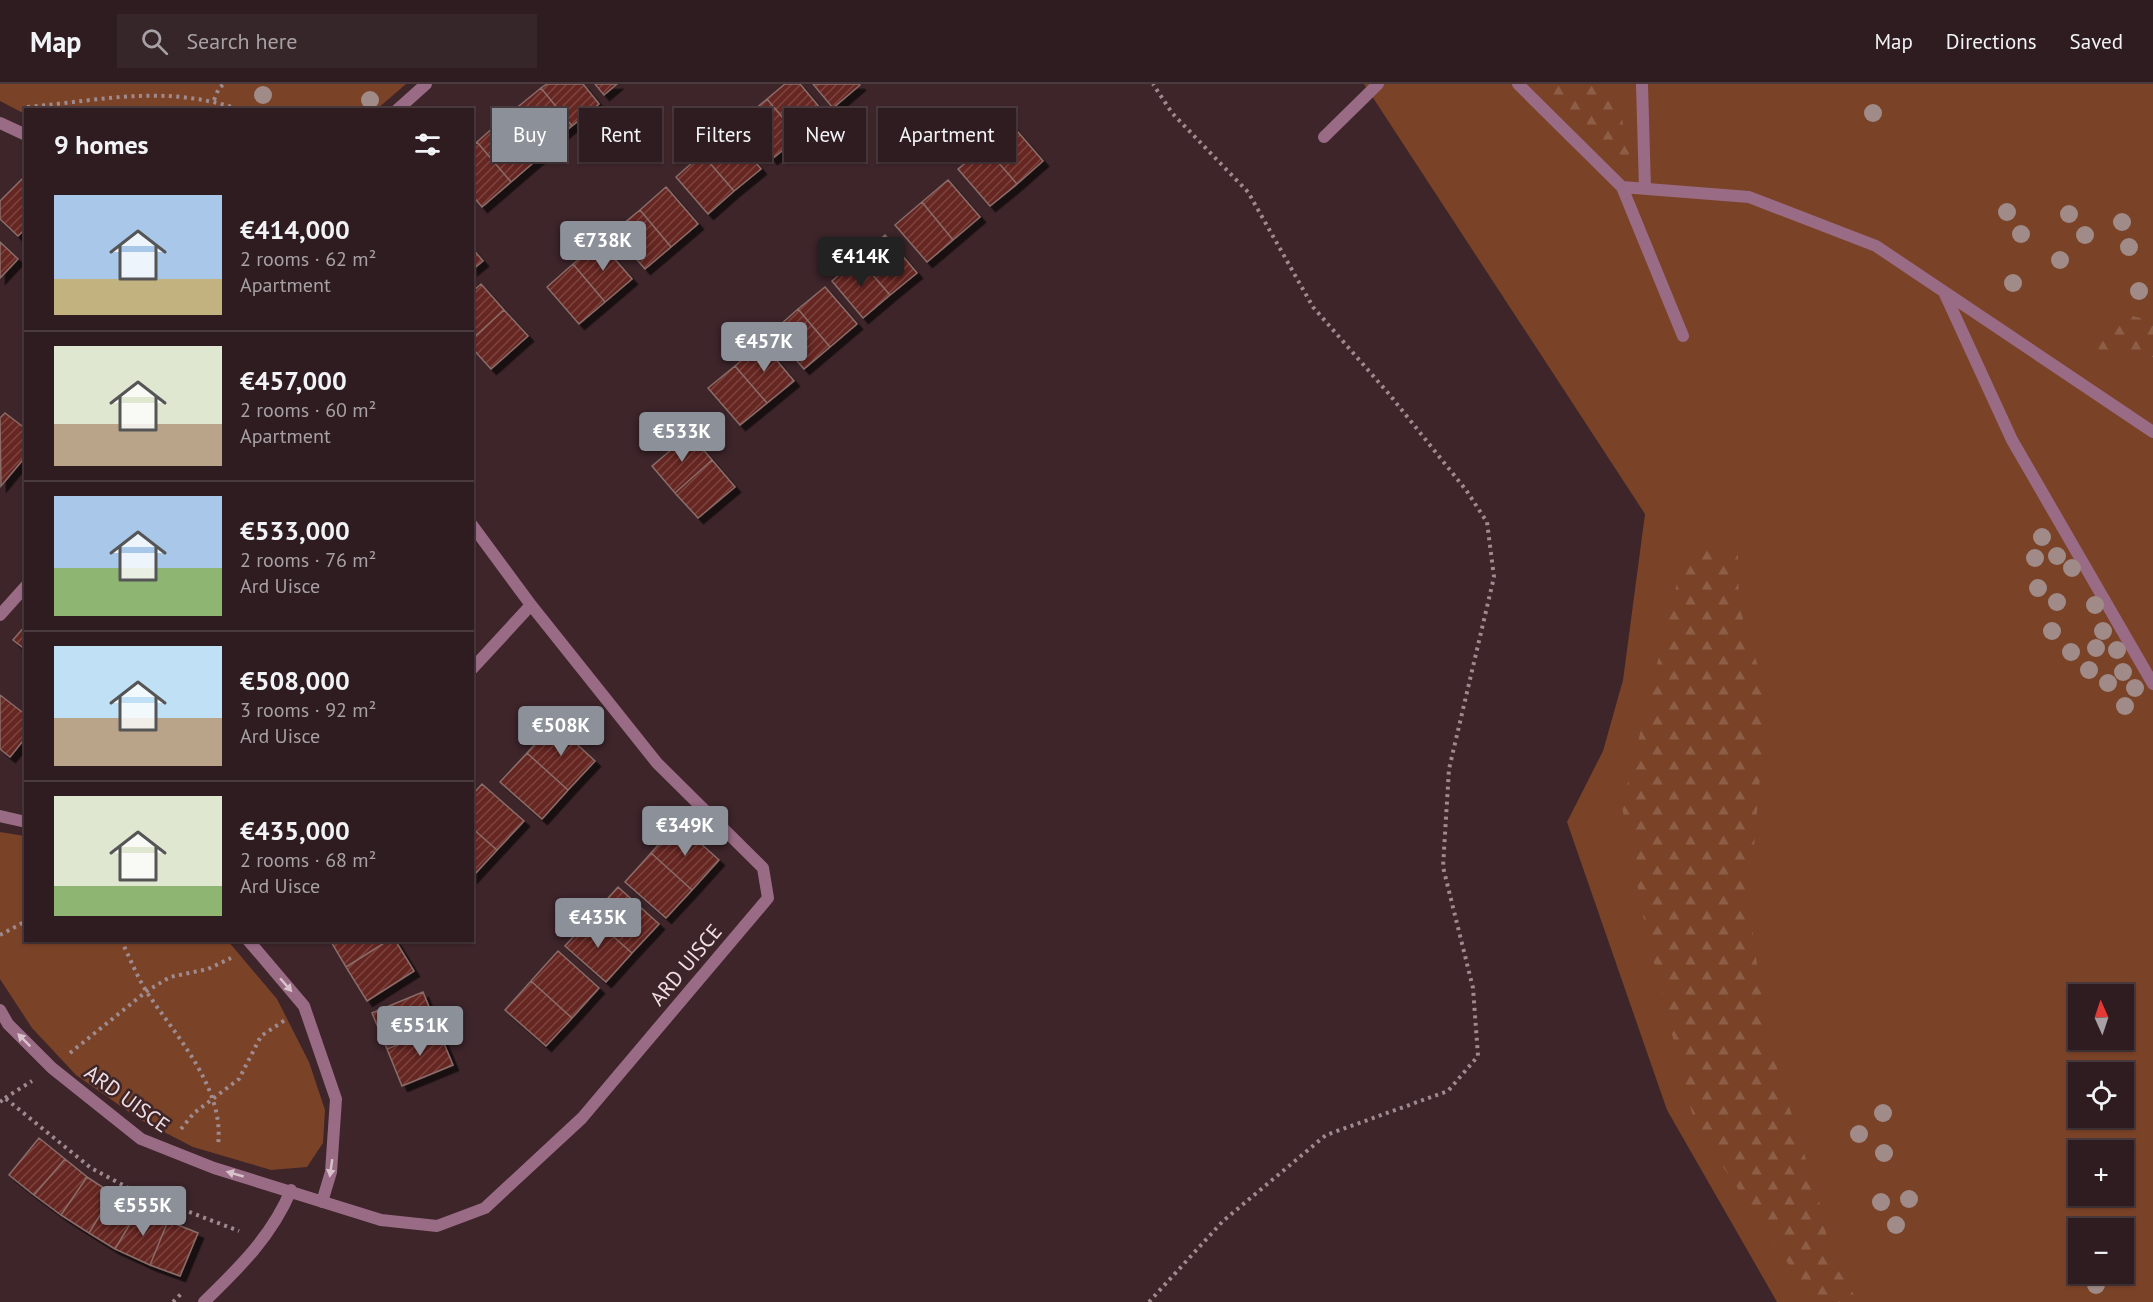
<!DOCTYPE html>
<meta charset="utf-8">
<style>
body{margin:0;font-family:"PT Sans",sans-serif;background:#362529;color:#f1f3f6;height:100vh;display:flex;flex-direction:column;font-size:22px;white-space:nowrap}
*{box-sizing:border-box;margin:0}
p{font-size:20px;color:#a7a1a5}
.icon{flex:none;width:33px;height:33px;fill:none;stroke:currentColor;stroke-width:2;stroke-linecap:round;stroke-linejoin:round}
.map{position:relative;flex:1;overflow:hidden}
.details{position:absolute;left:24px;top:24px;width:450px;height:834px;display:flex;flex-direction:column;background:#2e1c20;border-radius:0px;box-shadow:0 2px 4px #0004,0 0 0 2px #493a3e}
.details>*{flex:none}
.hud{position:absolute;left:492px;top:24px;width:570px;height:54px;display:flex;gap:12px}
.needle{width:39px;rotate:357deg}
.fabs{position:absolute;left:2068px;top:900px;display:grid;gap:12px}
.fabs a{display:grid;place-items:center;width:66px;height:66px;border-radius:0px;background:#2e1c20;box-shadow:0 2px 4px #0004,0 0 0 2px #493a3e;font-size:30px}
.price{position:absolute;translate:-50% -51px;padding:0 14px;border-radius:6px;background:#8c9099;color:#fff;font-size:20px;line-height:39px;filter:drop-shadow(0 2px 3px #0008)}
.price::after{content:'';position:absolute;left:50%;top:36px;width:18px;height:14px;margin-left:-9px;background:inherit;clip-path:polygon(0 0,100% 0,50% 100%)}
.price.current{background:#222;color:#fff}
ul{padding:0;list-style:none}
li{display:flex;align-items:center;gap:18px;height:150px;padding:0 30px}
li+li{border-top:2px solid #493a3e}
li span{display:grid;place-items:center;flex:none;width:168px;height:120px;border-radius:0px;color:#555}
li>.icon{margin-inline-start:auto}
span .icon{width:72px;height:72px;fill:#fffc;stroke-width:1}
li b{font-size:26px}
h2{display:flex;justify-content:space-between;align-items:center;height:72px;padding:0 30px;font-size:26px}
.tag{padding:0 21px;border-radius:0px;background:#2e1c20;box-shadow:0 2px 4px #0004,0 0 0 2px #493a3e;font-size:21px;line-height:54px}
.tag.current{background:#8c9099;color:#fff}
header{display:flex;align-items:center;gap:36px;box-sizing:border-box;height:84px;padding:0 30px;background:#2e1c20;border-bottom:2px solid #493a3e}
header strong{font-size:28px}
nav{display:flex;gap:33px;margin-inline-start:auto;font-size:21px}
.search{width:420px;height:54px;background:#362529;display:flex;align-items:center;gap:15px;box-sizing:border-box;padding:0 21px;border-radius:0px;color:#a7a1a5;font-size:22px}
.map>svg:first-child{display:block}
</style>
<header>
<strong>Map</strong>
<div class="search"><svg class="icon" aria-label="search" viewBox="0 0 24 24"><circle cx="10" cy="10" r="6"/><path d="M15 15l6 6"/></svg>Search here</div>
<nav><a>Map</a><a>Directions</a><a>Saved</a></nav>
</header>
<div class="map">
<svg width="2153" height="1218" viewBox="0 0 2153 1218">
<defs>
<pattern id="forest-firs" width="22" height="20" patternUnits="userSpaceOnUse" patternTransform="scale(1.5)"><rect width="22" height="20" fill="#7a4226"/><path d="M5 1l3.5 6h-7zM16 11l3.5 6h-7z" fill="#8d5d45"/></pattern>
<pattern id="building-hatch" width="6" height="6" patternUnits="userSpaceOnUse" patternTransform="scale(1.5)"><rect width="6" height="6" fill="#662521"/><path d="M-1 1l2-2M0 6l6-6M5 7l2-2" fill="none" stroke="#7c4441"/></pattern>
<filter id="shadow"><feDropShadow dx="5.5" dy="5.5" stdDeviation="0" flood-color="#0009"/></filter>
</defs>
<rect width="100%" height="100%" fill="#3d252a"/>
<path fill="#7a4226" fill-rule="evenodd" d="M0 0H406L377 25 26 26 25 30 0 17Z
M1364 0H2153V1218H1777L1667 1026 1567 738 1603 667 1623 596 1645 430ZM2079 910H2124V956H2079ZM2079 988H2124V1034H2079ZM2079 1066H2124V1112H2079ZM2079 1144H2124V1190H2079Z
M0 748 25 752 26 856 228 857 277 915 309 978 325 1026 323 1059 307 1083 271 1086 193 1063 139 1035 76 991 32 944 0 895Z"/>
<path fill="url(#forest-firs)" d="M1538 0H1615L1630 74 1616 76Z
M2120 229 2153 237V273L2126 274 2091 263Z
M1723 461 1738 471 1739 522 1767 611 1749 822 1767 952 1819 1117 1832 1177 1859 1218H1814L1695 1041 1647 851 1622 723 1686 462Z"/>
<path fill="url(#building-hatch)" stroke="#8a6d69" stroke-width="1.5" filter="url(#shadow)" d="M547 0H583L599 20 572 42 541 4Z
M595 0H617L604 11Z
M785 0H800L825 30 799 53 767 15Z
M813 0H859L860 1 833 24Z
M541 4 572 42 545 64 514 26Z
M767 15 799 53 772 75 741 37Z
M505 33 540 73 511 98 477 58Z
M1011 40 1043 77 1017 100 985 63Z
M729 47 761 85 734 107 702 70Z
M477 58 511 98 482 123 472 111V61Z
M985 63 1017 100 990 122 958 85Z
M702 70 734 107 708 130 676 93Z
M26 91V144L18 152 0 135V117Z
M948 96 980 133 953 156 922 118Z
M666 103 698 140 671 163 640 126Z
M922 118 953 156 927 178 895 141Z
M640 126 671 163 645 185 613 148Z
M885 151 917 189 890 211 858 174Z
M0 158 18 175 0 194Z
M600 158 632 195 605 218 573 180Z
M472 164 483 177 472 186Z
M858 174 890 211 863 234 832 197Z
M573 180 605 218 579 240 547 203Z
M481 200 504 226 472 255V208Z
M825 203 857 240 830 263 798 225Z
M798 225 830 263 804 285 772 248Z
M504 226 528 252 491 285 472 264V255Z
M762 259 794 297 767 319 735 282Z
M735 282 767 319 740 341 708 304Z
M5 329 26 345V372L1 402 0 334Z
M690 350 712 376 675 409 652 382Z
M712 376 735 403 698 434 675 409Z
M26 541V566L13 556Z
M0 611 26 631V653L10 673 0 665Z
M554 639 595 677 568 706 527 669Z
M527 669 568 706 542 735 500 698Z
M482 700 524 737 497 766 472 744V711Z
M678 739 719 776 692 806 651 769Z
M472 744 497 766 472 793Z
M651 769 692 806 666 834 625 798Z
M618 803 659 840 632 869 591 833Z
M591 833 632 869 606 898 565 862Z
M330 856H389L346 883Z
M389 856H395L414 887 367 917 346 883Z
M558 867 599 904 572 934 531 897Z
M531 897 572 934 546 962 505 926Z
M423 908 438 945 387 965 372 929Z
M438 945 453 981 402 1002 387 965Z
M39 1054 65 1075 34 1111 9 1091Z
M65 1075 87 1093 61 1131 34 1111Z
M87 1093 113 1110 89 1149 61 1131Z
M113 1110 139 1125 115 1165 89 1149Z
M139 1125 168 1137 150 1181 115 1165Z
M168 1137 198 1149 180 1192 150 1181Z"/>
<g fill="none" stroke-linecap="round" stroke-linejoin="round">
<path stroke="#9f8b8f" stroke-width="4" stroke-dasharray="3 4.5" stroke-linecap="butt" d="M214 16 219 4 224 0
M27 23C107 16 163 0 242 26
M0 851 26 837
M121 856C130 874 137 893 148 910 177 953 225 1005 218 1061
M70 969 147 907 170 893 208 885 231 874
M5 1014 32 997
M0 1018 5 1014 91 1084 132 1106 239 1147
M181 1045 194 1029 239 995 261 952 285 936
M173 1218 182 1209
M1149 1218 1223 1137 1326 1051 1448 1007 1478 972 1473 904 1443 783 1449 685 1494 493 1487 438 1466 406 1389 310 1313 223 1248 108 1172 29 1153 0"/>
<path stroke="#9a6b85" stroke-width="12" d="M1518 0 1622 103 1683 252
M1642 0 1645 105
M1324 53 1378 0
M1622 103 1749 113 1876 162 2153 348
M1944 208 2012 356 2153 600"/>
<path stroke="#9a6b85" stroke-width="12" d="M397 26 426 0
M0 39 26 51
M0 531 26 502
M472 585 531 521
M0 732 26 738
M248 856 304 922 336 1015 331 1088 322 1118
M0 926 8 940 52 984 141 1055 214 1084 381 1136 437 1142 485 1124 582 1034 768 814 763 784 657 679 531 521 472 441
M204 1218C239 1184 272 1152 291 1106"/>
</g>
<g fill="#a08b88">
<circle cx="263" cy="11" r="9"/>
<circle cx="370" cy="16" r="9"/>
<circle cx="1873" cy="29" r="9"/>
<circle cx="2007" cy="128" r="9"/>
<circle cx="2069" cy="130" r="9"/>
<circle cx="2122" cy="138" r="9"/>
<circle cx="2021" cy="150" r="9"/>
<circle cx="2085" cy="151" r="9"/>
<circle cx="2129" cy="163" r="9"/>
<circle cx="2060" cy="176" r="9"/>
<circle cx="2013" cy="199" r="9"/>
<circle cx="2139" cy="207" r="9"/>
<circle cx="2042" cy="453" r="9"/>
<circle cx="2057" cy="472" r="9"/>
<circle cx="2035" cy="474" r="9"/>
<circle cx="2072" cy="484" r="9"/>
<circle cx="2038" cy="504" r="9"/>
<circle cx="2057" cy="518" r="9"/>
<circle cx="2095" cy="521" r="9"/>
<circle cx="2052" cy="547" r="9"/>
<circle cx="2103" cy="547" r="9"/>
<circle cx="2096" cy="564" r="9"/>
<circle cx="2117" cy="566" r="9"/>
<circle cx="2071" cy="568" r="9"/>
<circle cx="2089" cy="586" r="9"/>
<circle cx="2123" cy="588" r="9"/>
<circle cx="2108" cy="599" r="9"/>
<circle cx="2135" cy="604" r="9"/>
<circle cx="2125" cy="622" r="9"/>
<circle cx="1883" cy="1029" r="9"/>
<circle cx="1859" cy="1050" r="9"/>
<circle cx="1884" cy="1069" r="9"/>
<circle cx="1909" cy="1115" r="9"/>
<circle cx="1881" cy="1118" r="9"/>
<circle cx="1896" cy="1141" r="9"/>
<circle cx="2096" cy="1201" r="9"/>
</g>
<defs><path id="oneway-solid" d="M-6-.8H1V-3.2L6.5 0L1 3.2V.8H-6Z" transform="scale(1.5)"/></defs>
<g fill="#dac2cb">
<use href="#oneway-solid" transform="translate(286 901) rotate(49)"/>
<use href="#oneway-solid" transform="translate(24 956) rotate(-135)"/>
<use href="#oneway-solid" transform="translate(331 1084) rotate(98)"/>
<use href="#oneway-solid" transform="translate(235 1090) rotate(-164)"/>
</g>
<g text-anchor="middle" stroke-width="5" stroke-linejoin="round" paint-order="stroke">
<g font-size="21" fill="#f0dfe2" stroke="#3d252a">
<text transform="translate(686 881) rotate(-50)" y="7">ARD UISCE</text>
<text transform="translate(127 1015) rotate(36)" y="7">ARD UISCE</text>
</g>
</g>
</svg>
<div class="fabs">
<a><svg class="needle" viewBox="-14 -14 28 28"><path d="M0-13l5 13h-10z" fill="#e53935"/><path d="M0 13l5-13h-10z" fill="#a7a1a5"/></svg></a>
<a><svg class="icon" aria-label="locate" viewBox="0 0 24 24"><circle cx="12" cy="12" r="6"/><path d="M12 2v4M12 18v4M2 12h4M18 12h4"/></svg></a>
<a>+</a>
<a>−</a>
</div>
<b class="price" style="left:603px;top:188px">€738K</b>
<b class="price current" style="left:861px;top:204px">€414K</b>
<b class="price" style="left:764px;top:289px">€457K</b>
<b class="price" style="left:682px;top:379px">€533K</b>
<b class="price" style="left:561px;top:673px">€508K</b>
<b class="price" style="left:685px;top:773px">€349K</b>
<b class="price" style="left:598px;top:865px">€435K</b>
<b class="price" style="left:420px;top:973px">€551K</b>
<b class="price" style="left:143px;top:1153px">€555K</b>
<div class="hud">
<a class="tag current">Buy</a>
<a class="tag">Rent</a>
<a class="tag">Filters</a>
<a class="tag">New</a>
<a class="tag">Apartment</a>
</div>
<section class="details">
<h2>9 homes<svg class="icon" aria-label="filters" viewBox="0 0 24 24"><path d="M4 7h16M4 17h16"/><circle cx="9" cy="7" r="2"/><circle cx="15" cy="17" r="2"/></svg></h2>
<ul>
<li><span style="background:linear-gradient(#a9c7e8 70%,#c2b280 0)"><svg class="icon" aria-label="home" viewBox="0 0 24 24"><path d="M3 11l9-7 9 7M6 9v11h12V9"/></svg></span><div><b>€414,000</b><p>2 rooms · 62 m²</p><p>Apartment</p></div></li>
<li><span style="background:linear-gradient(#dfe7d0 65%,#b9a48a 0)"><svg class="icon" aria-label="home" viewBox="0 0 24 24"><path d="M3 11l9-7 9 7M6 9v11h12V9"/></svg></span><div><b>€457,000</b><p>2 rooms · 60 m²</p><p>Apartment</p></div></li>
<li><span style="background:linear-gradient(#a9c7e8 60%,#8fb573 0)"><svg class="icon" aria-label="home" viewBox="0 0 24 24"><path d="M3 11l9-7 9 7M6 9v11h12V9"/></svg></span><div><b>€533,000</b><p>2 rooms · 76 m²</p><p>Ard Uisce</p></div></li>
<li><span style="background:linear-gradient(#bfe0f5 60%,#b9a48a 0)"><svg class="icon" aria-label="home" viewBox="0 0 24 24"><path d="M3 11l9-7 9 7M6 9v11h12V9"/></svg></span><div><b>€508,000</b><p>3 rooms · 92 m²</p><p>Ard Uisce</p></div></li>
<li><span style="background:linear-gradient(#dfe7d0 75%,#8fb573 0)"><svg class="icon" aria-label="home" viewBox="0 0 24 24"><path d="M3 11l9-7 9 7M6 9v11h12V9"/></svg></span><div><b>€435,000</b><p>2 rooms · 68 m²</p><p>Ard Uisce</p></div></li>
</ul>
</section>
</div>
